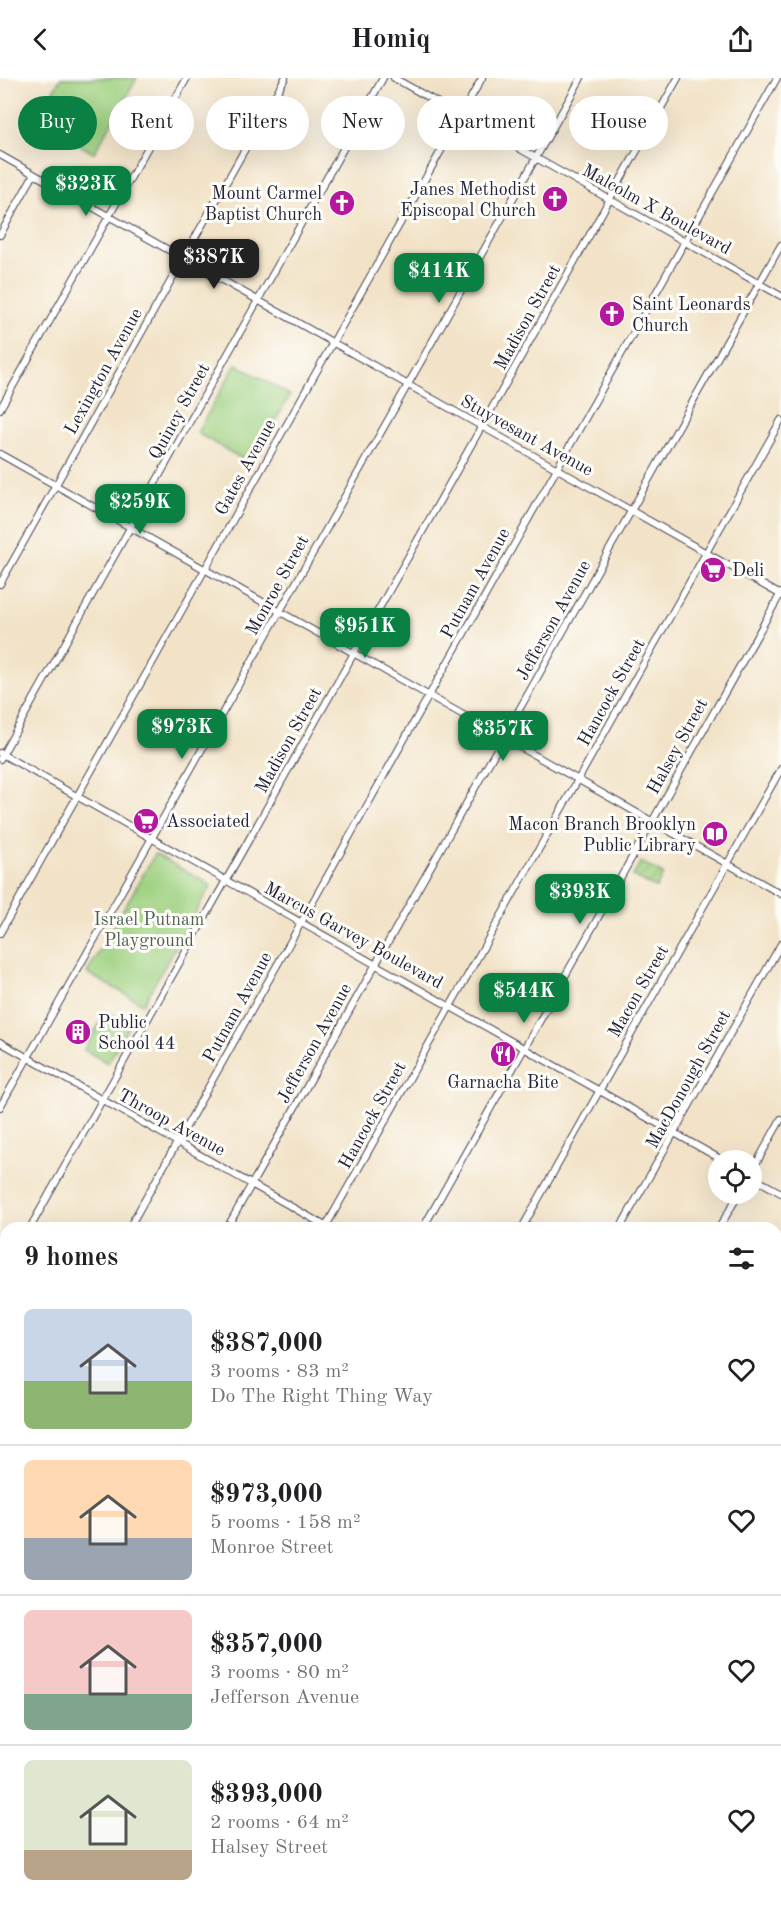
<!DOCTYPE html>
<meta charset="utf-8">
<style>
body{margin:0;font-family:"Old Standard TT",serif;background:#f2f2f2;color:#202124;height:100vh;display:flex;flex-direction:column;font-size:22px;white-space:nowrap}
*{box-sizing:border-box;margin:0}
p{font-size:20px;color:#757577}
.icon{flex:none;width:33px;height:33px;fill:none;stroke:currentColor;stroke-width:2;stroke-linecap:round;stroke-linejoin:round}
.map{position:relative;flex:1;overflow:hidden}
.panel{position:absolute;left:0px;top:1144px;width:782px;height:686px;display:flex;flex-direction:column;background:#fff;border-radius:18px 18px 0 0;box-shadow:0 6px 24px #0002}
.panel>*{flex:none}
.guide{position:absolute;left:18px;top:18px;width:746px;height:54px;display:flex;gap:12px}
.controls{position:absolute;left:708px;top:1072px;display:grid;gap:12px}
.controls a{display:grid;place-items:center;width:54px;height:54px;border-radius:50%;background:#fff;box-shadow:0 6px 24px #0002;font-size:30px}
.price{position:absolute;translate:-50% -51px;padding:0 14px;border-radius:12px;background:#0b8043;color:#fff;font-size:20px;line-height:39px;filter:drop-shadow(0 2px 3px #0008)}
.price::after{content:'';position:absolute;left:50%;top:36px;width:18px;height:14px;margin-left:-9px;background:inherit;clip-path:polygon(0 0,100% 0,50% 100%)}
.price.current{background:#222;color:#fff}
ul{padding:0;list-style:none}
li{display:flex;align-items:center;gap:18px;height:150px;padding:0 24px}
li+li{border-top:2px solid #e0e0e0}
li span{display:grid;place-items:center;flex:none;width:168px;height:120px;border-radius:9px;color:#555}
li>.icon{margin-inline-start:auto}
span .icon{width:72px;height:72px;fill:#fffc;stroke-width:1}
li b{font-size:26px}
h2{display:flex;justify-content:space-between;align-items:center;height:72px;padding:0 24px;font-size:26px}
.chip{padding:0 21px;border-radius:27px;background:#fff;box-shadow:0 6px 24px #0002;font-size:21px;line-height:54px}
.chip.current{background:#0b8043;color:#fff}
header{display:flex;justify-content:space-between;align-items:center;height:78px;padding:0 24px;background:#fff;font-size:27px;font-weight:700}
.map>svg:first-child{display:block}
</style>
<header><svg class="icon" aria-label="back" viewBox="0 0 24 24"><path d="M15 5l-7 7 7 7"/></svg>Homiq<svg class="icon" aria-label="share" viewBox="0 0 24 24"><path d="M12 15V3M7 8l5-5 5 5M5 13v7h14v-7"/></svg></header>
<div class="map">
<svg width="781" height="1829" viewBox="0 0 781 1829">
<defs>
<pattern id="garden-furrows" width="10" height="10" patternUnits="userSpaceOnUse" patternTransform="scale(1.5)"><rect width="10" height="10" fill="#9fd181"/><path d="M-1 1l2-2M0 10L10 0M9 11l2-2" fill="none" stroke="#89b370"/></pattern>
</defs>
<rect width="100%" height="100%" fill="#fdfcf7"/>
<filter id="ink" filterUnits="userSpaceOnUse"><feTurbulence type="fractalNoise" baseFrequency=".0167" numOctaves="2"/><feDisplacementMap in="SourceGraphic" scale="12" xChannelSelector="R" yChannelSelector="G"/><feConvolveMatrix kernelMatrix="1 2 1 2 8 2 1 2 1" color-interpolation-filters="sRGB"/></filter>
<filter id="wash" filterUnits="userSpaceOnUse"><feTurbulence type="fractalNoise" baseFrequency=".008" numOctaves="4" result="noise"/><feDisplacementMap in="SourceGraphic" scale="24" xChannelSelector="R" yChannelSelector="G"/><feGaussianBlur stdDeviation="1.35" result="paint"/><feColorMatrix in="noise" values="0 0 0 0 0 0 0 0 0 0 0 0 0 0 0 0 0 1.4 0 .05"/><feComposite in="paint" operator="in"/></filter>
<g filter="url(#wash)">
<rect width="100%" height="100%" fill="#f2e3c8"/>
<path fill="#9fd181" stroke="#607a5e" stroke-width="1.5" d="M61 0H137L94 75 66 59V52L72 42 45 26Z
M236 286 290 317 251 386 197 355Z
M155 776 211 807 143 926 87 895Z
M106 934 129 947 108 985 84 972Z"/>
<path fill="url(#garden-furrows)" stroke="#607a5e" stroke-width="1.5" d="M641 784 663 796 656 810 633 798Z"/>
</g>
<g filter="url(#ink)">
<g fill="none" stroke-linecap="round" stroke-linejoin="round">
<g stroke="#413f50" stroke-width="8">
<path id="minor" d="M394 0 781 218
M0 77 781 517
M0 157 34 96
M0 331 187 0
M0 376 781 816
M0 506 285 0
M0 675 724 1083
M0 681 383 0
M0 855 482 0
M0 964 329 1150
M0 1029 581 0
M752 1093 781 1041
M752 1099 781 1115
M30 1150 678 0
M129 1150 777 0
M227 1150 781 167
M325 1150 781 342
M423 1150 781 515
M522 1150 781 691
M620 1150 781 866
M719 1150 739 1116
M0 1204 6 1193
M776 1204 781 1207
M0 1254 6 1257
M0 1379 6 1368
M776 1408 781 1402
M776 1531 781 1536
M0 1553 6 1543
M0 1728 6 1717
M776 1751 781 1745
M241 1824 246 1829
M370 1824 376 1829
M736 1824 741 1829
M41 1829 43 1824
M140 1829 143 1824
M395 1829 399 1824
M705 1829 709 1824"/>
</g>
<g stroke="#413f50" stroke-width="10">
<path id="secondary" d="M776 1277 781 1271
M277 1829 282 1824"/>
</g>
<g stroke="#413f50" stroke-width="11">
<path id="primary" d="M776 1599 779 1591
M776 1624 781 1618
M564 1829 569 1824
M591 1829 595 1824"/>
</g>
<use href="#minor" stroke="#fff" stroke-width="6"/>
<use href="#secondary" stroke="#fff" stroke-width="8"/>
<use href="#primary" stroke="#fff" stroke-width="9"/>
<path stroke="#22223b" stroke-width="2" stroke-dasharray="9 4.5" stroke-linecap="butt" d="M776 1606 781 1599
M581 1829 586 1824"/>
</g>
</g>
<defs>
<g id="church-disc" transform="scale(1.35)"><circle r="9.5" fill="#b5179e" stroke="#fdfcf7"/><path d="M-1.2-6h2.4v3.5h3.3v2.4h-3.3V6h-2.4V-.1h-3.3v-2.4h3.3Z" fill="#fff"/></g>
<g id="supermarket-disc" transform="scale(1.35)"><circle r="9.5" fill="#b5179e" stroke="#fdfcf7"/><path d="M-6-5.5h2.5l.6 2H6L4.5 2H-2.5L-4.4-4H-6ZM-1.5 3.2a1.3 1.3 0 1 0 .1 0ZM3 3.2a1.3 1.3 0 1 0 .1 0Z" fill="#fff"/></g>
<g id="library-disc" transform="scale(1.35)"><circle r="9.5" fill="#b5179e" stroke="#fdfcf7"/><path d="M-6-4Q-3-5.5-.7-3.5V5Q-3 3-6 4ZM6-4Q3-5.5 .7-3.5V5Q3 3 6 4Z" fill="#fff"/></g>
<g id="building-disc" transform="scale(1.35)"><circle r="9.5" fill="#b5179e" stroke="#fdfcf7"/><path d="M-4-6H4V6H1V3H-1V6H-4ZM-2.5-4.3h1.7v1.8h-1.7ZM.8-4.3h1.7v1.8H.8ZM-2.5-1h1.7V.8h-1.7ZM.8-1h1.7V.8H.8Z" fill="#fff"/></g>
<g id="restaurant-disc" transform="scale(1.35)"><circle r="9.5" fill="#b5179e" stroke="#fdfcf7"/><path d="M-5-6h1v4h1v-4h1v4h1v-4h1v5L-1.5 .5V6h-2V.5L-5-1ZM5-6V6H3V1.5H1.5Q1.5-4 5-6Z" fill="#fff"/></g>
</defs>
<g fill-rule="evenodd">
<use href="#church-disc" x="555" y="121"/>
<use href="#church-disc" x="342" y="125"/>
<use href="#church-disc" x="612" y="236"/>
<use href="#supermarket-disc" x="713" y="492"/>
<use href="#supermarket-disc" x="146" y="743"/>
<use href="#library-disc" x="715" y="756"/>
<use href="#building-disc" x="78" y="954"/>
<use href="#restaurant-disc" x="503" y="976"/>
</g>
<g text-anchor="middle" stroke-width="6" stroke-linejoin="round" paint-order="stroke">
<g font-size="18" fill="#22223b" stroke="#fdfcf7" text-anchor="start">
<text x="536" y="117" text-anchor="end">Janes Methodist<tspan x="536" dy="21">Episcopal Church</tspan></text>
<text x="322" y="121" text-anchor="end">Mount Carmel<tspan x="322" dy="21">Baptist Church</tspan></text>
<text x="632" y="232">Saint Leonards<tspan x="632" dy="21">Church</tspan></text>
<text x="732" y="498">Deli</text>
<text x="166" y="749">Associated</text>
<text x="696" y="752" text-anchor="end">Macon Branch Brooklyn<tspan x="696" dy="21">Public Library</tspan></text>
<text x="98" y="950">Public<tspan x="98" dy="21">School 44</tspan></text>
<text x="503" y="1010" text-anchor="middle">Garnacha Bite</text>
</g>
<g font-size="18" fill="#22223b" stroke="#fdfcf7">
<text transform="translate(657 131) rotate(29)" y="6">Malcolm X Boulevard</text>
<text transform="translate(527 239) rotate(-61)" y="6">Madison Street</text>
<text transform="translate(103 293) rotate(-61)" y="6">Lexington Avenue</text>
<text transform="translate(179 333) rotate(-61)" y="6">Quincy Street</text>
<text transform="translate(527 357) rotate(29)" y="6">Stuyvesant Avenue</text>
<text transform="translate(245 389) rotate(-61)" y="6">Gates Avenue</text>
<text transform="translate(475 505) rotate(-61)" y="6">Putnam Avenue</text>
<text transform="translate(277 507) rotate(-61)" y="6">Monroe Street</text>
<text transform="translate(553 542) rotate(-61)" y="6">Jefferson Avenue</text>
<text transform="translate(611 614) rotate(-61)" y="6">Hancock Street</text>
<text transform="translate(288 662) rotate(-61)" y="6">Madison Street</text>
<text transform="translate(677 668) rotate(-61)" y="6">Halsey Street</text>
<text transform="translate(354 857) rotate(29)" y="6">Marcus Garvey Boulevard</text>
<text transform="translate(638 913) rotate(-60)" y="6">Macon Street</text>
<text transform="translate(237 929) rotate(-61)" y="6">Putnam Avenue</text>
<text transform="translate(314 965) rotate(-61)" y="6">Jefferson Avenue</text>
<text transform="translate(688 1001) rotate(-61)" y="6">MacDonough Street</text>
<text transform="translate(372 1037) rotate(-61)" y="6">Hancock Street</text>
<text transform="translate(172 1044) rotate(29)" y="6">Throop Avenue</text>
</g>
<g font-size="18" fill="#4e5f54" stroke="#fdfcf7">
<text x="149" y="847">Israel Putnam<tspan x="149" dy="21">Playground</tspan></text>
</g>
</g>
</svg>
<div class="controls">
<a><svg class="icon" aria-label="locate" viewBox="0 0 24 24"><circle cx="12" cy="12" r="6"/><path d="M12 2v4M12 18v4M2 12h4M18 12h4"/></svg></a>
</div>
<b class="price" style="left:86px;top:139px">$323K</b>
<b class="price current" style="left:214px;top:212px">$387K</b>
<b class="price" style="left:439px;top:226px">$414K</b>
<b class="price" style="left:140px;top:457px">$259K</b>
<b class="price" style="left:365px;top:581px">$951K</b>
<b class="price" style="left:182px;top:682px">$973K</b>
<b class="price" style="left:503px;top:684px">$357K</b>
<b class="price" style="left:580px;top:847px">$393K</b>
<b class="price" style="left:524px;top:946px">$544K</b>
<div class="guide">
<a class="chip current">Buy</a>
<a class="chip">Rent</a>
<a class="chip">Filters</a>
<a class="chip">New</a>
<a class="chip">Apartment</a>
<a class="chip">House</a>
</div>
<section class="panel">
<h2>9 homes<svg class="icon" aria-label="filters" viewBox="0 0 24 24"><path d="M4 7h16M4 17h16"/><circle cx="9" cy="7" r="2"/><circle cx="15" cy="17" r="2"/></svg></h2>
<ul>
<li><span style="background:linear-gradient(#c9d6e8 60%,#8fb573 0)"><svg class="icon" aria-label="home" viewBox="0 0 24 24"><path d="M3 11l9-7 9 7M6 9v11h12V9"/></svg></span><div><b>$387,000</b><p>3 rooms · 83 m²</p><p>Do The Right Thing Way</p></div><svg class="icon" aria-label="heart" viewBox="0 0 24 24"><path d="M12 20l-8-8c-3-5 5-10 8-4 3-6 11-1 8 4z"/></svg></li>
<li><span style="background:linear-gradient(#ffd9b3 65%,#9aa5b1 0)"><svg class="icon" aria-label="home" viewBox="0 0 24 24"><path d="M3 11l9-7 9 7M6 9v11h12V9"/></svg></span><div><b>$973,000</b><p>5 rooms · 158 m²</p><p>Monroe Street</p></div><svg class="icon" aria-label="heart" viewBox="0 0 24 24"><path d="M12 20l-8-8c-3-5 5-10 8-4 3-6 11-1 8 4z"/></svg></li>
<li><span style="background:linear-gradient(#f6c9c9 70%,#7fa58c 0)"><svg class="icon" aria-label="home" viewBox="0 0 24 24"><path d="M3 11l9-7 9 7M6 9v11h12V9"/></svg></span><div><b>$357,000</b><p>3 rooms · 80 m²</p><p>Jefferson Avenue</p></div><svg class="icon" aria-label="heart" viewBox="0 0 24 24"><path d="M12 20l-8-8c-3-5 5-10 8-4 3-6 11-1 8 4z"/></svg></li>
<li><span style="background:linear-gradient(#dfe7d0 75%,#b9a48a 0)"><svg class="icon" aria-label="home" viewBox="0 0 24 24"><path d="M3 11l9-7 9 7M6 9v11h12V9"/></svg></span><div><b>$393,000</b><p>2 rooms · 64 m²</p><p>Halsey Street</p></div><svg class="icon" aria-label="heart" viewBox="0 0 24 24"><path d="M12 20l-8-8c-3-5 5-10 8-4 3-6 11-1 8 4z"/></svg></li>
</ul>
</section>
</div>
